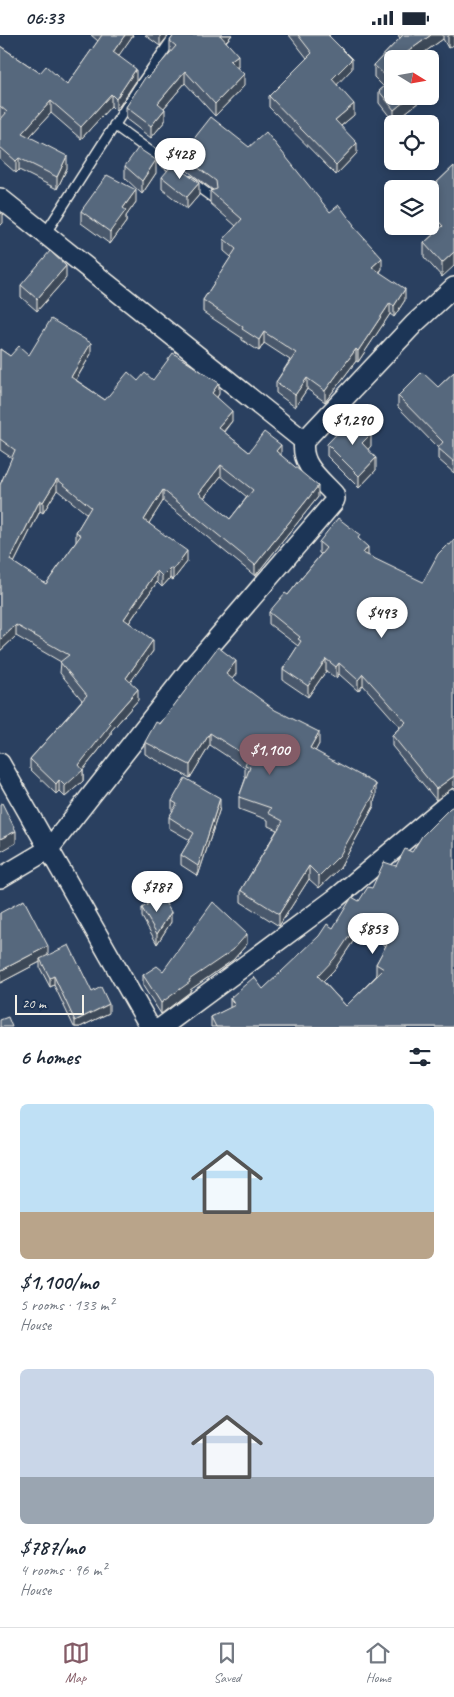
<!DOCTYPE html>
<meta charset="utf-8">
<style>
body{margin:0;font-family:Caveat,sans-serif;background:#f6f6f7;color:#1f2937;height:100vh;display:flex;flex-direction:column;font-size:19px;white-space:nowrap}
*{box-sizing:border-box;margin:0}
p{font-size:16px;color:#747a83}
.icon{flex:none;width:28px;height:28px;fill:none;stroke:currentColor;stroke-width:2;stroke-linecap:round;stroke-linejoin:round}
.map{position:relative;height:992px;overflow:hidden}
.panel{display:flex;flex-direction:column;background:#fff;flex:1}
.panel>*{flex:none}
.needle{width:32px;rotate:101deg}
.fabs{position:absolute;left:384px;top:15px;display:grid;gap:10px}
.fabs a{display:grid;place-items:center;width:55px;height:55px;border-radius:8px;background:#fff;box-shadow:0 2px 8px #0003;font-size:25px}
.scale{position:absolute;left:15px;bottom:12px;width:69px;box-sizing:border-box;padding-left:5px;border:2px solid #f4f1e8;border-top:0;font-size:14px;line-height:18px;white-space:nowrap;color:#f4f1e8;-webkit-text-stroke:4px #1d3557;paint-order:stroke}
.price{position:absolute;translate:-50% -42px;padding:0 11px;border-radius:18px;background:#fff;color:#222;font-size:16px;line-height:32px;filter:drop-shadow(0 1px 2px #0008)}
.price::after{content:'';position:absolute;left:50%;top:30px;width:15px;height:11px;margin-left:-8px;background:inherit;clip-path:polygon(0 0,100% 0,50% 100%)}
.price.current{background:#845c67;color:#fff}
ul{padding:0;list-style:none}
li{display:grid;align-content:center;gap:10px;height:265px;padding:0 20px}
li span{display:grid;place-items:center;height:155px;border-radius:8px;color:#555}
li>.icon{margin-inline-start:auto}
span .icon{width:90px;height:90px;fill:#fffc;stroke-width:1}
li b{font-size:21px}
h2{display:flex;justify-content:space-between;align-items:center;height:60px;padding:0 20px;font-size:21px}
.status{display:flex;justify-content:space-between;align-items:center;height:35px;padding:0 25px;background:#fff;direction:ltr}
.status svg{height:14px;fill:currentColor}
.dock{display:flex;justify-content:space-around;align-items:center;height:70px;border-top:1px solid #e0e1e3;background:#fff;font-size:14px;color:#747a83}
.dock a{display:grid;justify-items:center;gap:2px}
.dock .current{color:#845c67}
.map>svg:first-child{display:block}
</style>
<div class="status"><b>06:33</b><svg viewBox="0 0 49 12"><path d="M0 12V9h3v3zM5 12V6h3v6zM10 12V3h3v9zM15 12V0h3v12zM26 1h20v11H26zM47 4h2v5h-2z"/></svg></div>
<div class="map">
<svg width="454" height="992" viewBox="0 0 454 992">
<rect width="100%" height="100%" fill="#2a4060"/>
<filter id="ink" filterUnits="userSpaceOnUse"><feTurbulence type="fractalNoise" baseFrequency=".02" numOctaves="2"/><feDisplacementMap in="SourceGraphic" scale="10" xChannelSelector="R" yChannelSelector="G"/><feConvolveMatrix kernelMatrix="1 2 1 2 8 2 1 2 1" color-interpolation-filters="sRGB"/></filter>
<g filter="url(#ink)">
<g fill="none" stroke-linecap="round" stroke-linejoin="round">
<g stroke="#f4f1e8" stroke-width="12">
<path id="lane" d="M114 90 180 138
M190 146 212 162
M45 199 139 52 173 3"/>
</g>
<g stroke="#f4f1e8" stroke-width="22">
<path id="street" d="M0 163 304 406
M0 728 150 992
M0 843 49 814 188 637 333 468 335 464 334 459C319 443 300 429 304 406L414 289 454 252
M162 992 336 863 454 764"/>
</g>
<use href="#lane" stroke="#1d3557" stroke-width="9"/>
<use href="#street" stroke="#1d3557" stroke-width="19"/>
</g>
<path fill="#4a596c" stroke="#f4f1e8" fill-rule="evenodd" d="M91 0H133L118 21 136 46 116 76 111 71 81 104 51 78 29 102 67 133 57 154 19 135 16 138 0 124V85L1 84 0 83V11L40 38 67 50 98 6Z
M145 0H169L160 11Z
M174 0H232L226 7 238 32H237L244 51 215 81 185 48 164 73 165 86 151 103 126 84V72L148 43 170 18V6Z
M289 0H330L329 1 352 34 337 49 354 80 341 91 357 118 336 140 269 72V61L307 23Z
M398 0H454L448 13 443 4 415 24H392L420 61V66L394 87 379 68V56L384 52 374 42V30L400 3Z
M392 97V114L390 112V100Z
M181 120 330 177 354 193 382 234 380 237 405 265 394 282 390 279 358 327 356 326 325 367 307 354 295 372 276 358V347L290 325 264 308 259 316 242 305V303L203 277V265L231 222 224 216V204L236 191 210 168V156L213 155 181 131Z
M408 126H416L412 130Z
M125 131 156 138 142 159 125 143Z
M454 131 442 242 424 222V208L435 198 430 191V154Z
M162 142 199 160 187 174 162 154Z
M136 167 126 181V187L110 209 81 188V176Z
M66 243 37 276 21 262V250Z
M0 314 10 321 91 319 76 345 105 365 138 346 153 345 219 359 217 362 232 386 224 397 249 417 281 420 318 462 255 541 163 466 149 488 187 527 173 545 170 543 162 552 157 547 129 588 153 616 130 647 138 665 111 696V700L83 735V746L65 762 59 756 56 759 30 734V724L82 665 60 638 61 627 16 601 0 616V450L12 423 0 415ZM221 441 247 462 230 484 204 463ZM57 455 87 479 76 497V507L46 549 14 528 40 476 43 478Z
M454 337V438L438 424V413L398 372V361L438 352Z
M327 409 371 411 368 414 376 435 359 453 327 421Z
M360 505 368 521 453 753 436 765 392 711V700L400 692 363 650 358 656 339 639 336 643 326 636 308 662 283 645V634L298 611 269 589V577L288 560 321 519 319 518V507Z
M236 639 232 644 319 709 315 716 376 761 374 766V771L340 833 319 853 309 844 279 891 241 867V855L277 795 268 791V785L239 774V762L246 742H245V733L210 710 190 743 145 719V707L160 689Z
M172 766 220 773 198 841 181 830V820L190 805 169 793V782L173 776H172Z
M412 817 454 992H211V982L230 973V963L263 954 333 893 359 866ZM360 896 386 911 376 929V940H377L346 971 323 946 334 935Z
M142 873 171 887 157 909 142 882Z
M0 878 48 920 92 957 109 978 80 992H74L54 950 50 952 40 933V927L0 948Z
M247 909 233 925 190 955V957L161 979 143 951V940L163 936Z"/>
<path fill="#3c4858" stroke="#f4f1e8" d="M125 0H133L113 29V17Z
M160 0H169L160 11Z
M220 0H232L220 12Z
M431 0H443V4L415 24H406V18Z
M450 0H454V10L448 13V1Z
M238 20V32L230 38V26Z
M352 24V34L332 55V44Z
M136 34V46L116 76V64Z
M185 36V48L158 80V68Z
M244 39V51L215 81V69Z
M111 59V71L81 104V92Z
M411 61H420V66L394 87V75Z
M51 66V78L22 110V98Z
M354 69V80L335 96V85Z
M165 74V86L151 103V91Z
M357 108V118L336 140V130Z
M67 121V133L57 154V142Z
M19 123V135L16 138V126Z
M156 125V138L142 159V146Z
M199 148V160L187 174V162Z
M136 155V167L126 181V187L110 209V197L123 173Z
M3 177V188L0 191V180Z
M454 217V231L442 242V228Z
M382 223V234L372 243V232Z
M66 231V243L37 276V264Z
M405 254V265L394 282V271Z
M390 268V279L358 327V316Z
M264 297V308L259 316V305Z
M91 308V319L71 353V342Z
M356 314V326L325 367V356Z
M307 343V354L295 372V360Z
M219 348V359L212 369V358Z
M232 376V386L218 403V392Z
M371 399V411L362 421V408Z
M281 410V421L276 416Z
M376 423V435L359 453V441Z
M221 430V441L199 469V458Z
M57 444V455L43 478V467Z
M318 451V462L255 541V530Z
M163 455V466L144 496V485Z
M40 465V476L10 536V525Z
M368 512V523L363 518Z
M187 516V527L173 545V535Z
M170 533V543L162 552V541Z
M157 536V547L124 595V584Z
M16 590V601L0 616V605Z
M153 605V616L126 653V643Z
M326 624V636L308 662V651Z
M236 626V639L226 652V639Z
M339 628V639L336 643V632Z
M363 639V650L358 656V645Z
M138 654V665L111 696V700L82 736 83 735V746L65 762V751L79 730 109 687Z
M319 697V709L310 726V713Z
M210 698V710L190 743V730Z
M454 741V752L436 765V754Z
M59 745V756L56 759V749Z
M376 749V761L374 766V771L340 833 319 853V841L372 758Z
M220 763V773L198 841V831Z
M16 796V808L0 817V804Z
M309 831V844L279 891V879Z
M171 877V887L157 909V899Z
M360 885V896L334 935 318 951V941Z
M247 899V909L233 925 190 955V957L161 979V968L189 945Z
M48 911V923L40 924V927L0 948V936Z
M54 941V950L50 952V943Z
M109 969V978L80 992H75V986Z"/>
<path fill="#56677d" stroke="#f4f1e8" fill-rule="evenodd" d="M102 0H125L113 17 136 34 116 64 111 59 81 92 51 66 22 98 67 121 57 142 19 123 16 126 0 112V85L7 77 0 71V11L40 38 46 31 67 50Z
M174 0H220L238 20 230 26 244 39 215 69 185 36 158 68 165 74 151 91 126 72 146 41 148 43 176 11 170 6Z
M298 0H328L352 24 332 44 354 69 335 85 357 108 336 130 269 61 312 18Z
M403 0H431L406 18 410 21 408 24H392V61H411L394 75 379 56 391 46 374 30Z
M211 82 249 112 266 97 330 177 339 170 354 190 353 191 382 223 372 232 405 254 394 271 390 268 358 316 356 314 325 356 307 343 295 360 276 347 296 318 264 297 259 305 242 294 243 292 203 265 236 214 224 204 242 184 210 156 217 154 216 146 181 120Z
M405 82 413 89H400Z
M138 113 156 125 142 146 125 131Z
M173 129 199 148 187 162 162 142Z
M454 131V217L442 228 424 208 443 191 430 177V154Z
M107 140 136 155 123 173 126 175 110 197 81 176Z
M50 216 66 231 37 264 21 250Z
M51 284 91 308 71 342 105 365 128 337 138 346 145 338 153 345 173 318 219 348 212 358 232 376 218 392 249 417 264 397 281 410 276 416 318 451 255 530 163 455 144 485 187 516 173 535 170 533 162 541 157 536 124 584 153 605 126 643 138 654 109 687 111 689 79 730 83 735 65 751 59 745 56 749 30 724 87 660 60 627 69 620 16 590 0 605V450L15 415 0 404V314L10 321 19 311 29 320ZM221 430 253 455 230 484 199 458ZM57 444 91 472 76 497 81 500 46 549 10 525 40 465 43 467Z
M422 337 438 352 454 337V427L438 413 443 407 398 361Z
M353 382 371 399 362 408 376 423 359 441 327 409Z
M338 483 360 500 358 503 368 512 363 518 423 547 438 519 448 509 450 510 454 505V741L436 754 392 700 406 687 363 639 358 645 339 628 336 632 326 624 308 651 283 634 301 606 298 604 300 602 269 577 285 558 288 560 326 513 319 507Z
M218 612 236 626 226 639 275 675 319 697 310 713 376 749 372 758 374 759 340 820 319 841 309 831 279 879 241 855 283 786 268 778 271 773 239 762 250 732 245 730 248 722 210 698 190 730 145 707 156 687 160 689Z
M185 743 220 763 198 831 181 820 194 798 169 782 177 769 172 766Z
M2 768 16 796 0 804V769Z
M454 771V992H216L211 982 235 970 230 963 254 942 263 954 319 901 327 889 333 893 352 862 359 866 368 852 372 853 384 827 396 831 405 814 412 817 422 801 450 773ZM360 885 390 903 376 929 384 934 346 971 318 941 334 924Z
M161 861 171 877 157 899 142 873Z
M24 865 48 911 0 936V878Z
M213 867 247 899 233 915 189 945 190 947 161 968 143 940 157 931 163 936Z
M69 910 92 957 101 952 109 969 75 986 54 941 50 943 40 924Z
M8 982 12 992H0V985Z"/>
</g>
</svg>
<div class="fabs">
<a><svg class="needle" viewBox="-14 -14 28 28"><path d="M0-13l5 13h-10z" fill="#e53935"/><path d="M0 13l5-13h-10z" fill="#747a83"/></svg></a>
<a><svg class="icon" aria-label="locate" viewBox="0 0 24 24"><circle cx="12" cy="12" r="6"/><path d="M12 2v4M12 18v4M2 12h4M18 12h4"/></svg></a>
<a><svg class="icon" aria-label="layers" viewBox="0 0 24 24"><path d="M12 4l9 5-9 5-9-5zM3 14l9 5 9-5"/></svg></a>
</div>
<div class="scale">20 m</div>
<b class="price" style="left:180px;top:145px">$428</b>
<b class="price" style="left:353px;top:411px">$1,290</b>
<b class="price" style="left:382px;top:604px">$493</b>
<b class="price current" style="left:270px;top:741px">$1,100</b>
<b class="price" style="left:157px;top:878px">$787</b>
<b class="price" style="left:373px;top:920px">$853</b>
</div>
<section class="panel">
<h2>6 homes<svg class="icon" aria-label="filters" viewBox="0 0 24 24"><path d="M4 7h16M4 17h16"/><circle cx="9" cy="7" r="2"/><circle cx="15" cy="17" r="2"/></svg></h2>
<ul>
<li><span style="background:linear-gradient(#bfe0f5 70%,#b9a48a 0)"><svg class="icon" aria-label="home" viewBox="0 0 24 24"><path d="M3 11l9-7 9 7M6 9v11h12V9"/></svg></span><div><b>$1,100/mo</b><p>5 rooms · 133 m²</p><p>House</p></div></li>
<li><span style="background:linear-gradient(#c9d6e8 70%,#9aa5b1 0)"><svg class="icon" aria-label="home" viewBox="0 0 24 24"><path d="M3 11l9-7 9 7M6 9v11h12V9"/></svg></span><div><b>$787/mo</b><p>4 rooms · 96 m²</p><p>House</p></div></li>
</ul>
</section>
<nav class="dock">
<a class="current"><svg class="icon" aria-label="map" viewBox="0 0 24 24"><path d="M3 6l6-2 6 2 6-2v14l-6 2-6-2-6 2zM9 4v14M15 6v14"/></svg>Map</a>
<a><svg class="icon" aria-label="saved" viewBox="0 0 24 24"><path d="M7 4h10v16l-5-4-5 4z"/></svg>Saved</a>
<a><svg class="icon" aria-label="home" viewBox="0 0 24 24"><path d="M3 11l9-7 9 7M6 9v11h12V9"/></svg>Home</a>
</nav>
